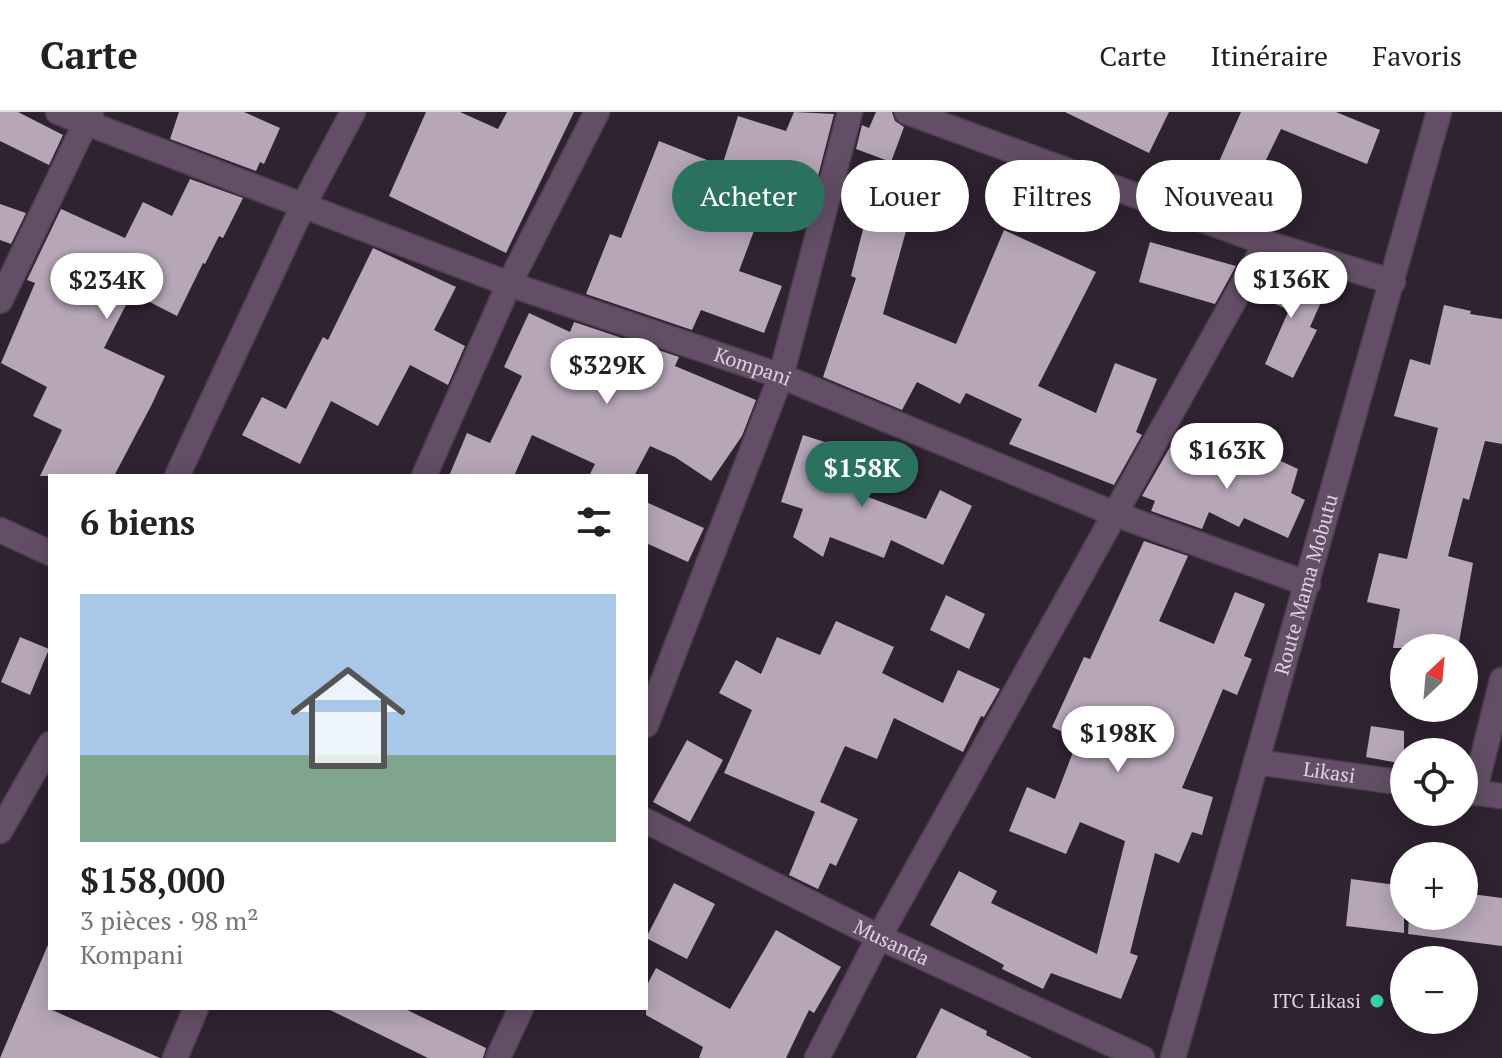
<!DOCTYPE html>
<html lang="fr">
<meta charset="utf-8">
<style>
body{margin:0;font-family:"PT Serif",serif;background:#f6f6f6;color:#222;height:100vh;display:flex;flex-direction:column;font-size:30px;white-space:nowrap}
*{box-sizing:border-box;margin:0}
p{font-size:26px;color:#767676}
.icon{flex:none;width:44px;height:44px;fill:none;stroke:currentColor;stroke-width:2;stroke-linecap:round;stroke-linejoin:round}
.map{position:relative;flex:1;overflow:hidden}
.panel{position:absolute;left:48px;top:362px;width:600px;height:536px;display:flex;flex-direction:column;background:#fff;border-radius:0px;box-shadow:0 4px 20px #0003}
.panel>*{flex:none}
.hud{position:absolute;left:672px;top:48px;width:710px;height:72px;display:flex;gap:16px}
.needle{width:52px;rotate:26deg}
.tools{position:absolute;left:1390px;top:522px;display:grid;gap:16px}
.tools a{display:grid;place-items:center;width:88px;height:88px;border-radius:50%;background:#fff;box-shadow:0 4px 20px #0003;font-size:40px}
.price{position:absolute;translate:-50% -68px;padding:0 18px;border-radius:28px;background:#fff;color:#222;font-size:26px;line-height:52px;filter:drop-shadow(0 2px 4px #0008)}
.price::after{content:'';position:absolute;left:50%;top:48px;width:24px;height:18px;margin-left:-12px;background:inherit;clip-path:polygon(0 0,100% 0,50% 100%)}
.price.active{background:#2a725e;color:#fff}
ul{padding:0;list-style:none}
li{display:grid;align-content:center;gap:16px;height:424px;padding:0 32px}
li+li{border-top:2px solid #e0e0e0}
li span{display:grid;place-items:center;height:248px;border-radius:0px;color:#555}
li>.icon{margin-inline-start:auto}
span .icon{width:144px;height:144px;fill:#fffc;stroke-width:1}
li b{font-size:34px}
h2{display:flex;justify-content:space-between;align-items:center;height:96px;padding:0 32px;font-size:34px}
.chip{padding:0 28px;border-radius:36px;background:#fff;box-shadow:0 4px 20px #0003;font-size:28px;line-height:72px}
.chip.active{background:#2a725e;color:#fff}
header{display:flex;align-items:center;gap:48px;box-sizing:border-box;height:112px;padding:0 40px;background:#fff;border-bottom:2px solid #e0e0e0}
header strong{font-size:38px}
nav{display:flex;gap:44px;margin-inline-start:auto;font-size:28px}
.map>svg:first-child{display:block}
</style>
<header>
<strong>Carte</strong>
<nav><a>Carte</a><a>Itinéraire</a><a>Favoris</a></nav>
</header>
<div class="map">
<svg width="1502" height="946" viewBox="0 0 1502 946">
<rect width="100%" height="100%" fill="#2f2231"/>
<path fill="#b6a6b8" d="M0 0H18L63 23 49 53 0 29Z
M179 0H244L280 16 264 52 260 50 256 59 170 27Z
M426 0H460L498 17 507 0H574L506 141 389 84Z
M794 0 834 2 815 76 776 60 739 159 782 174 764 221 701 198 692 218 586 182 610 122 621 126 659 29 722 54 738 4 786 19Z
M876 0H892L895 9 904 15 891 50 856 37 862 13 869 16Z
M1065 0H1169L1149 41Z
M1241 0H1336L1380 18 1367 52 1281 17 1251 79 1214 61Z
M873 56 919 72 883 202 956 232 1004 118 1096 160 1038 274 1096 301 1115 251 1157 267 1136 320 1142 323 1114 373 1009 332 1022 307 966 281 960 292 917 270 902 298 823 265 856 166 851 164 869 94 862 91Z
M190 67 243 86 223 126 219 124 205 152 203 151 177 204 132 181 104 236 165 264 152 292 114 364H40L62 318 33 304 47 275 1 251 35 171 27 168 61 97 125 126 143 90 172 104Z
M0 92 26 101 11 132 0 128Z
M1150 130 1236 154 1215 192 1139 170Z
M373 136 456 175 434 218 465 234 448 273 410 253 378 314 331 289 300 352 242 323 262 285 286 297 323 225 328 228Z
M1280 160 1325 181 1310 215 1317 218 1293 266 1265 252 1289 198 1254 183 1266 162 1277 166Z
M1444 193 1471 199 1470 202 1502 207V332L1485 329 1469 388 1463 386 1448 444 1473 451 1458 536H1393L1400 497 1367 490 1379 441 1407 447 1438 316 1394 304 1410 247 1430 253Z
M529 201 570 220 574 210 679 245 675 254 756 288 742 324 711 369 675 345 650 334 634 364H589L595 352 532 323 514 364H449L467 321 490 331 522 264 504 255Z
M803 323 862 342 850 378 926 407 940 378 972 394 943 453 891 428 884 446 830 425 823 445 793 425 803 397 781 390Z
M1248 334 1298 357 1291 381 1305 388 1288 426 1244 406 1239 415 1209 400 1202 417 1151 399 1155 389 1142 384 1170 335 1235 363Z
M646 390 704 416 688 450 646 431Z
M1144 429 1188 444 1159 509 1214 532 1235 480 1265 492 1244 544 1252 547 1237 583 1223 577 1182 676 1213 685 1202 723 1192 720 1179 751 1155 741 1130 841 1138 844 1121 887 1051 861 1043 877 1002 857 1004 853 930 813 959 759 997 779 991 791 1097 842 1125 729 1080 710 1066 742 1009 719 1027 675 1055 687 1078 627 1052 615 1084 545 1090 547Z
M946 483 985 502 969 537 930 518Z
M836 509 894 535 882 561 943 591 958 558 1000 577 984 605 981 604 963 640 894 606 877 647 845 634 820 690 858 707 836 754 830 751 818 777 789 763 815 700 724 661 752 598 719 581 736 548 761 562 777 525 820 543Z
M20 525 49 537 30 583 1 570Z
M1371 614 1404 619V652L1366 645Z
M687 628 723 648 690 710 653 690Z
M1351 767 1404 774V821L1346 814Z
M674 771 715 792 687 847 646 826Z
M1464 781 1502 786V834L1408 822 1409 804H1464Z
M776 818 841 855 814 901 809 898 786 946H699L703 935 646 903V875L656 856 730 897Z
M50 828V897L160 946H0Z
M326 896H403L486 936 483 946H428Z
M941 896 987 919 986 923 1032 946H916Z"/>
<g fill="none" stroke-linecap="round" stroke-linejoin="round">
<g stroke="#4b3e4d" stroke-width="27">
<g id="minor">
<path id="s1" d="M58 0 509 172 781 264 1115 402 1308 472"/>
<path d="M907 0 1266 131 1393 170"/>
<path d="M0 189 91 0"/>
<path d="M177 364 303 94 353 0"/>
<path d="M424 364 509 172 597 0"/>
<path d="M0 418 50 441"/>
<path d="M646 613 781 264 850 0"/>
<path id="s2" d="M1256 650 1404 671"/>
<path d="M1464 679 1502 684"/>
<path d="M1474 681 1502 568"/>
<path id="s3" d="M646 709 879 825 1142 946"/>
<path d="M0 719 50 632"/>
<path d="M175 946 196 896"/>
<path d="M498 946 521 896"/>
<path d="M817 946 879 825 1266 131"/>
<path id="s4" d="M1173 946 1439 0"/>
</g>
</g>
<use href="#minor" stroke="#644e67" stroke-width="24"/>
</g>
<circle fill="#33d4a8" stroke="#2f2231" stroke-width="3" cx="1377" cy="889" r="8"/>
<g text-anchor="middle" stroke-width="8" stroke-linejoin="round" paint-order="stroke">
<g font-size="20" fill="#dcd4dd" stroke="#2f2231">
<text dy="7" stroke="none"><textPath href="#s1" startOffset="740">Kompani</textPath></text>
<text dy="7" stroke="none"><textPath href="#s4" startOffset="492">Route Mama Mobutu</textPath></text>
<text dy="7" stroke="none"><textPath href="#s2" startOffset="74">Likasi</textPath></text>
<text dy="7" stroke="none"><textPath href="#s3" startOffset="274">Musanda</textPath></text>
</g>
<g font-size="20" fill="#dcd4dd" stroke="#2f2231" text-anchor="end">
<text x="1361" y="896">ITC Likasi</text>
</g>
</g>
</svg>
<div class="tools">
<a><svg class="needle" viewBox="-14 -14 28 28"><path d="M0-13l5 13h-10z" fill="#e53935"/><path d="M0 13l5-13h-10z" fill="#767676"/></svg></a>
<a><svg class="icon" aria-label="locate" viewBox="0 0 24 24"><circle cx="12" cy="12" r="6"/><path d="M12 2v4M12 18v4M2 12h4M18 12h4"/></svg></a>
<a>+</a>
<a>−</a>
</div>
<b class="price" style="left:1291px;top:208px">$136K</b>
<b class="price" style="left:107px;top:209px">$234K</b>
<b class="price" style="left:607px;top:294px">$329K</b>
<b class="price" style="left:1227px;top:379px">$163K</b>
<b class="price active" style="left:862px;top:397px">$158K</b>
<b class="price" style="left:1118px;top:662px">$198K</b>
<div class="hud">
<a class="chip active">Acheter</a>
<a class="chip">Louer</a>
<a class="chip">Filtres</a>
<a class="chip">Nouveau</a>
</div>
<section class="panel">
<h2>6 biens<svg class="icon" aria-label="filters" viewBox="0 0 24 24"><path d="M4 7h16M4 17h16"/><circle cx="9" cy="7" r="2"/><circle cx="15" cy="17" r="2"/></svg></h2>
<ul>
<li><span style="background:linear-gradient(#a9c7e8 65%,#7fa58c 0)"><svg class="icon" aria-label="home" viewBox="0 0 24 24"><path d="M3 11l9-7 9 7M6 9v11h12V9"/></svg></span><div><b>$158,000</b><p>3 pièces · 98 m²</p><p>Kompani</p></div></li>
</ul>
</section>
</div>
